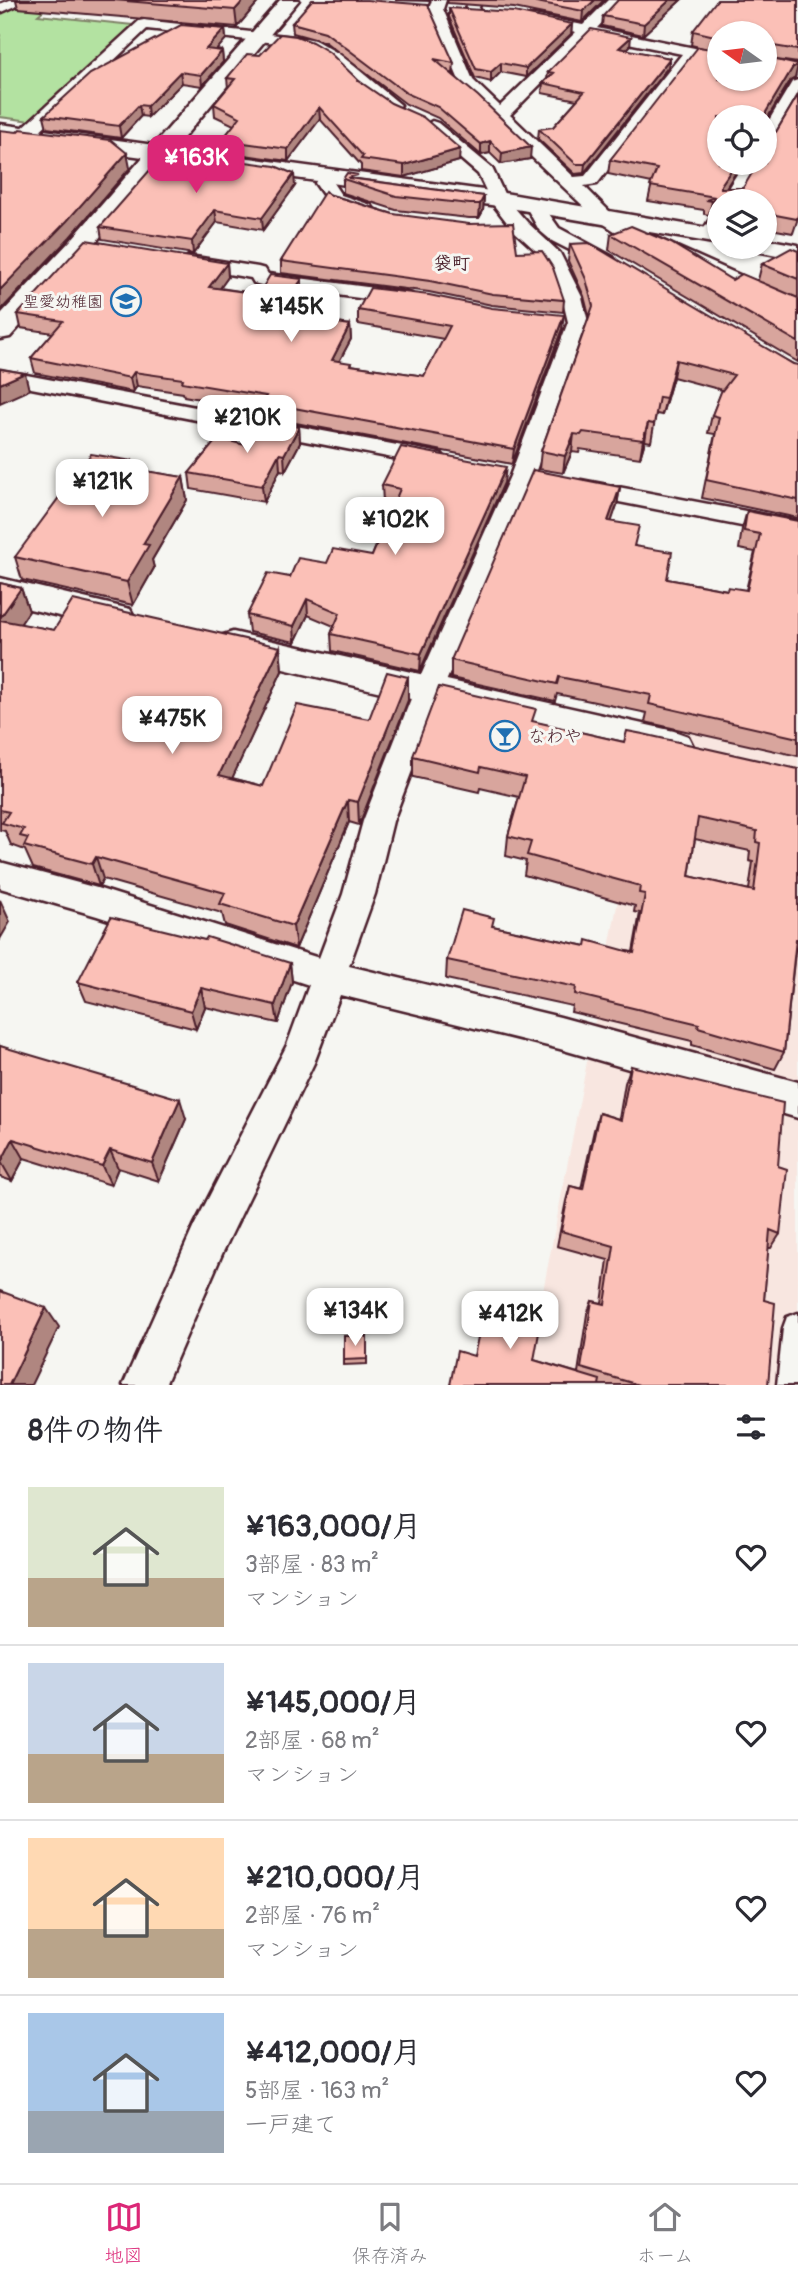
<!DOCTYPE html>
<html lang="ja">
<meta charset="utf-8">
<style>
body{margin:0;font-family:Pangolin,"Klee One",sans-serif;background:#f7f7f7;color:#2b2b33;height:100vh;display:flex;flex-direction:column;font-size:26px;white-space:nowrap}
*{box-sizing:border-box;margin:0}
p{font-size:23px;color:#7c7c81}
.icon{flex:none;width:38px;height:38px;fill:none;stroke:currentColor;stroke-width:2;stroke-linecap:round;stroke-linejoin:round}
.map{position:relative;height:1385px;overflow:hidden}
.side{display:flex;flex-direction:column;background:#fff;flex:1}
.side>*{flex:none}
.needle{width:46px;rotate:284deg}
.fabs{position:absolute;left:707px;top:21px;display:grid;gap:14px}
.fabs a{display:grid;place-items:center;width:70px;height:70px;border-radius:50%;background:#fff;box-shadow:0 2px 5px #0004;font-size:35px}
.price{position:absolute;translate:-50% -60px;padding:0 16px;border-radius:14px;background:#fff;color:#222;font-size:23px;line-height:46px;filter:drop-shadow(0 2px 4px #0008)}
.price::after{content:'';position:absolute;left:50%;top:42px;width:21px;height:16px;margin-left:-10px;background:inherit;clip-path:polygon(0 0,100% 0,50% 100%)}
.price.on{background:#db2777;color:#fff}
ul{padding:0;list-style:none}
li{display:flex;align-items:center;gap:21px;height:175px;padding:0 28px}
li+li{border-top:2px solid #e1e1e2}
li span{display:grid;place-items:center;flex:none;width:196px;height:140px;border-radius:0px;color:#555}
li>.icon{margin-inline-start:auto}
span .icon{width:84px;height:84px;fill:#fffc;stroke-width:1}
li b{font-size:30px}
h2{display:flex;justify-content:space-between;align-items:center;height:84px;padding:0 28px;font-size:30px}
.dock{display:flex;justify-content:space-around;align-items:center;height:98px;border-top:2px solid #e1e1e2;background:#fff;font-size:19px;color:#7c7c81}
.dock a{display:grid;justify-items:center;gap:4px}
.dock .on{color:#db2777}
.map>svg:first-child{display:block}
</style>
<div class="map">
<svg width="798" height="1385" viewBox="0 0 798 1385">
<rect width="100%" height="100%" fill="#f6f6f2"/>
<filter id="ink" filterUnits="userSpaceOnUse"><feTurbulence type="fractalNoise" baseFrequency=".0143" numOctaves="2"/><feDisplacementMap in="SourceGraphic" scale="14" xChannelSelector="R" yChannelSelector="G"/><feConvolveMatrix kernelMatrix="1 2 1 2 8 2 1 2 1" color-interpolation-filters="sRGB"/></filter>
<g filter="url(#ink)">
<path fill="#f8e6e0" d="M669 635 798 660V1385H525Z"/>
<path fill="#b3e2a1" stroke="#7e8066" stroke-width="2" d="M27 0H55L38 15 133 25 31 121 0 117V12Z"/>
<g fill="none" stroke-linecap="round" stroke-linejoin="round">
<g stroke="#4a1f2b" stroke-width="5">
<path id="pedestrian" d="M798 1313V1385H777L783 1328 787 1317Z"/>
</g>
<g stroke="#4a1f2b" stroke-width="5">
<path id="minor" d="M10 0H29L0 13V4Z
M432 0H446L443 9 473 80 500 106 576 32 528 22V16L533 15 583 25 608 0H623L597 28 719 53V62L695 57 597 184 584 186 610 212 641 231 798 301V314L627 239 598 220 493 120 461 85 429 9ZM589 35 682 54 585 176 574 177 510 115Z
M468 0H482L476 15 471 16 464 12Z
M144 20 313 39 341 55 401 105 393 110 361 90 331 61 304 46 147 29 32 138H20L18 134 20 130 139 21Z
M798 80V98L771 145 765 146V127L792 82Z
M432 121 438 123 492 168 506 198 527 222 560 253 582 297 588 322 534 476 442 691 393 821 375 894 349 966 560 1017 798 1082V1118L560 1049 340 995 314 1063 222 1254 165 1385H123L194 1226 287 1045 309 985 97 916 0 888V862L97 888 319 958 343 894 363 821 414 691 510 476 568 322 562 297 545 259 513 230 492 203 478 174 426 129 424 126Z
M744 163H761L738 201H720Z
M328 170 337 175 333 183 341 195 371 205 374 209 371 213 365 214 329 203 315 183 322 171Z
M534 200 540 201 559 228 613 257 616 261 613 265H599L552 241 539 230 525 205Z
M719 213 718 235 709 241 702 239 700 235 713 214Z
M189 256 258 267 265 269 268 274 405 292 412 294 415 298 412 302 405 304 261 285 254 283 251 278 182 266 179 262Z
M0 370 434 452 442 454 446 459 442 464 434 466 0 382Z
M581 480 798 521V537L573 493 569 488 573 483Z"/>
</g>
<g stroke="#4a1f2b" stroke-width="5">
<path id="tertiary" d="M280 0H299L175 148 498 192 719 230V244L498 206 165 160 90 249 10 337 0 339V315L72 239 143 157 0 138V124L154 145Z
M765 239 798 245V259L756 251 753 247H765Z
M0 578 130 609 135 618 130 627 118 630 0 602Z
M233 632 674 731 688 736 693 746 688 756 674 761 220 654 215 645 220 636Z"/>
</g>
<use href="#pedestrian" fill="#f6f6f2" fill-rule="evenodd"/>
<use href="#minor" fill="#f6f6f2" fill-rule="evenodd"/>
<use href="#tertiary" fill="#f6f6f2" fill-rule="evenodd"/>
</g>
<path fill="#d8a59d" stroke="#4a1f2b" stroke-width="2" fill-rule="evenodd" d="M16 0H260L237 27 18 8Z
M395 0H430L429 1Z
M447 0H604L582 22 514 8 448 3Z
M681 0 643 35 602 26 603 16Z
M798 0V63L777 60 798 65 795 78 790 81 766 120V134L776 132 798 95V218L793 233 765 228V201H719V212V210L709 215 704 214V210L648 201 652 183 608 174 610 160 704 48 691 45 693 31ZM719 33 765 79H719ZM719 117H765V163L743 188H725Z
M449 8 572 24 571 34 526 77 501 72 491 82 475 78 449 17Z
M292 23 454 63 453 74 451 73 530 159 501 164 490 153 481 155 438 118 406 104 325 42 293 33Z
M225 29 226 39 216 50 222 51 223 62 202 86 182 83 148 117 141 116 121 138 47 128 44 116Z
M630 46 626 50 670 58 668 67 584 173 575 174 538 139 539 129 553 127 577 100 542 93 543 83 547 79 548 72Z
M227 78 359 81 459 161 404 177 361 171V165L320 119 288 161 223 152 222 140 234 125 215 116 214 104 228 88Z
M343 179H358L484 196 483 211 479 218H469L396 210 343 193Z
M295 186 263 230 217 222 193 254 102 239 100 227Z
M328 194 517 252 564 300 563 312 492 305 429 292 281 273V261Z
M611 234 732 280H758L762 264 798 251V362L609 250Z
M570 244 793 364 798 365V518L702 498 715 434 708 433 712 415 722 390 673 377 662 415 656 414 651 442 645 441 640 458 580 449 579 453 572 452 563 473 539 469 541 451 589 316 584 296 568 261Z
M227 263 228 277 220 288 259 294 302 293 287 316 350 325 351 339 339 361 351 365 424 376 444 339 358 324V310L562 329 512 464 264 417 263 410 184 396 183 393 137 386 133 392 35 373 31 358 53 333 21 328 18 314Z
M299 427 300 443 285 471 280 470 264 502 191 489 189 473 249 446Z
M133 469 183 477 187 500 152 560 154 568 133 605 22 580 15 557Z
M504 483 420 671 332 651 331 634 334 626 308 615 295 642 249 632 247 615 290 577 327 563 372 556 393 504 383 502 382 485Z
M620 487 617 505 611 521 667 579 727 590H746L755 552 739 549 742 529 747 511 798 521V756L645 722 647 713 557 694 555 701 451 678V660Z
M0 583 21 588 29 611 20 624 54 630 280 647 282 671 232 778 263 786 369 719 408 677V700L359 825 349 822 296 948 225 925 222 913 103 879 99 886 33 868 25 850 11 845 5 831 0 830Z
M534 722 624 742 798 769V945L795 953 784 1052 775 1069 692 1045V1041L571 1012 572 1006 446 979 447 960 493 926 586 946 633 952 640 913 634 912 635 906 524 875 526 861 506 856 508 836 519 797 480 788 479 792 413 777V756ZM695 839 750 851 749 861 753 862 749 890 689 876Z
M290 963 292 982 278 1023 205 1007 196 1029 86 1001 78 982Z
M0 1046 186 1119 159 1181 118 1168 111 1185 24 1158 12 1181 0 1177Z
M631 1066 778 1166 780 1234 771 1248H768L764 1300 768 1385H450L474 1356 534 1360 578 1373 587 1314 592 1301 602 1303 608 1260 557 1246 566 1201 570 1186 581 1189 594 1130 599 1113 619 1119 625 1083Z
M367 1336V1364L344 1365V1360Z"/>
<path fill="#b08680" stroke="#4a1f2b" stroke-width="2" d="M244 0H260L237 27 235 10Z
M595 0H604L582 22 583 11Z
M670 0H681L643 35 644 24Z
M572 24 571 34 526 77V68Z
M225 29 226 39 208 60 206 49Z
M631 37 630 46 618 58 619 48Z
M222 51 223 62 202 86 201 75Z
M670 58 668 67 584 173 585 164Z
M501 63V72L491 82V72Z
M798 65 795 78 790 81 765 122 766 112 793 67Z
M180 72 182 83 148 117 147 106Z
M139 105 141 116 121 138 119 126Z
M319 107 320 119 288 161V149Z
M490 141V153L481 155V144Z
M531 147 530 159 501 164 502 153Z
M460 149 459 161 404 177V165Z
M127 153 130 168 70 237 0 311V290Z
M736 163H742L720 197 722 196 720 201H719V210L709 215 712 201 721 185Z
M294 174 295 186 263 230 262 218Z
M484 196 483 211 479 218 480 204Z
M215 210 217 222 193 254 192 241Z
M227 263 228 277 211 301 209 287Z
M302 279V293L279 328 278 314Z
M564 315 562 329 512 464 514 449Z
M350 325 351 339 332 375V360Z
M676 360 673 377 662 415 666 398Z
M134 372 137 386 133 392 130 378Z
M25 373 29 390 0 403V384Z
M648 423 645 441 640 458 643 440Z
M299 427 300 443 285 471 284 455Z
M574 434 572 452 563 473 565 456Z
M279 454 280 470 264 502 262 486Z
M132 461 136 484 127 468Z
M506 467 504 483 420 671 421 654Z
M183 477 187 500 152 560 154 568 133 605 127 582 143 544Z
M620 487 617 505 606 538 608 521Z
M21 588 29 611 7 644 0 624V618Z
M307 599 308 615 295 642 294 626Z
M280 647 282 671 223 798 219 775Z
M408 677V700L359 825 358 802Z
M348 800 349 822 296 948 293 926Z
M96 857 103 879 99 886 92 864Z
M0 900 10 922 0 939Z
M290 963 292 982 278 1023 275 1005Z
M201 988 205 1007 196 1029 191 1011Z
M180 1099 186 1119 159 1181 152 1163Z
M13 1139 24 1158 12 1181 1 1162Z
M110 1150 118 1168 111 1185 102 1166Z
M46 1308 59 1327 31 1385H9Z"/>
<path fill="#fbc0b7" stroke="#4a1f2b" stroke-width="2" fill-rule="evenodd" d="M113 0H244L235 10Z
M312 0H367L428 5 454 63 434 59 478 96 531 147 502 153 490 141 481 144 438 107 406 93 325 32 292 23Z
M526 0H595L583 11Z
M618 0H670L644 24 603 16Z
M717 0H798V50L768 45 765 48 767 58 798 65 793 67 766 112V134L776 132 798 95V215L797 219 765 213V201H724L722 196 712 201 706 200 715 197 650 186 657 169 610 160 698 47 719 50V79H765V33H719V37L693 31ZM719 117H765V148H767L765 152V163H758L743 188H721V185L736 163H719Z
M449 8 514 12 572 24 526 68 501 63 491 72 476 69Z
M181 25 225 29 206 49 222 51 201 75 180 72 147 106 139 105 119 126 44 116 90 74Z
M591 29 631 37 619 48 670 58 585 164H576L539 129 553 127 584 92 543 83 554 73 548 72Z
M280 34 296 36 312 42 329 52 359 81 391 103 423 117 460 149 404 165 361 159 363 156 319 107 288 149 222 140 240 117 214 104 235 79 227 78 247 54 260 55Z
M20 129 111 140 127 153 67 221 0 290V130L17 132Z
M164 154 209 157 275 166 294 174 262 218 215 210 192 241 100 227Z
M347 173 358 175 348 178 484 196 480 204H470L396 196 343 179Z
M325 191 328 194 393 214 469 224 513 223 517 252 542 251 553 268 564 300 493 294 430 281 281 261Z
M631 226 671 243 732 280 742 274 798 298V342L611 234Z
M86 240 227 263 209 287 259 294 270 275 302 279 278 314 350 325 332 360 351 363 350 365 424 376 450 326 358 310 370 288 429 295 492 308 564 315 514 449 262 402 266 396 182 382 183 379 134 372 130 378 31 358 63 321 18 314Z
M589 243 793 364 798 365V500L706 480 719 417 712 415 721 392 734 375 676 360 666 398 659 397 654 424 648 423 643 440 583 432 581 435 574 434 565 456 541 451 593 306 586 279 570 244Z
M791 248 798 251V279L762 264Z
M0 369 25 373 0 384Z
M263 420 299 427 284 455 279 454 262 486 189 473 218 438 249 446Z
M401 447 506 467 421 654 331 634 340 613 307 599 294 626 247 615 268 573 290 577 298 558 327 563 333 549 372 556 400 489 382 485Z
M91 454 132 461 127 468 183 477 143 544 149 545 127 582 15 557Z
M533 470 620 487 608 521 639 526 634 546 672 552 667 579 727 590 728 587 747 590 760 534 744 531 747 511 798 521V738L649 704 651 695 559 677 557 684 451 660Z
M0 583 21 588 0 618Z
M73 600 280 647 219 775 263 786 297 705 369 719 387 672 408 677 358 802 348 800 293 926 220 904 225 893 96 857 92 864 24 846 28 838 20 836 24 829 2 823 9 812 0 810V620L54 630Z
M439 687 536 709 532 721 624 742 627 731 643 734 798 769V939H796L784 1052 698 1027 699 1024 575 994 576 987 447 960 462 910 494 918 492 926 586 946 587 940 634 953 645 894 639 893 640 886 527 855 531 842 508 836 525 777 481 767 480 772 413 756ZM698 818 757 831 756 842 760 843 754 891 689 876Z
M111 917 205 940 207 937 290 963 275 1005 201 988 191 1011 78 982Z
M0 1046 180 1099 152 1163 110 1150 102 1166 13 1139 1 1162H0Z
M631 1066 783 1103 778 1166 787 1169 780 1234 770 1230 764 1300 775 1303 768 1385H639L581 1368 592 1301 605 1304 614 1246 561 1231 570 1186 583 1189 599 1113 621 1120Z
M0 1291 46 1308 9 1385H0Z
M487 1295 543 1311 534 1360 600 1380 599 1385H450L457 1351 474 1356Z
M344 1336H367V1359L344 1360Z"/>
</g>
<defs>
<g id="school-ring" transform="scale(1.575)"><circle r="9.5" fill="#f6f6f2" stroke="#1f6fb2" stroke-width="1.5"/><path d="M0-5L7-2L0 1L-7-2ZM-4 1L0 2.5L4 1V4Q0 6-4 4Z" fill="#1f6fb2"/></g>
<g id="bar-ring" transform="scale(1.575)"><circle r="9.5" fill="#f6f6f2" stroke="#1f6fb2" stroke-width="1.5"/><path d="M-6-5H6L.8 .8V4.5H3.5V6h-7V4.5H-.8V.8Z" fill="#1f6fb2"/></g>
</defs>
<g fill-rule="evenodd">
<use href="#school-ring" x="126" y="301"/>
<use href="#bar-ring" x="505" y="736"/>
</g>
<g text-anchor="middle" stroke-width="6" stroke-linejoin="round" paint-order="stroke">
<g font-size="16" fill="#4a1f2b" stroke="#f6f6f2" text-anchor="end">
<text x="103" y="307">聖愛幼稚園</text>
</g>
<g font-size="18" font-weight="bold" fill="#4a1f2b" stroke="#f6f6f2">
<text x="452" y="269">袋町</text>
</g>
<g font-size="18" fill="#4a1f2b" stroke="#f6f6f2" text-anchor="start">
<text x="528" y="742">なわや</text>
</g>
</g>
</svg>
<div class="fabs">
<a><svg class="needle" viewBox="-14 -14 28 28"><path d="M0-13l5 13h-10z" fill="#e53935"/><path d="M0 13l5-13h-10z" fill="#7c7c81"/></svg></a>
<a><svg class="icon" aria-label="locate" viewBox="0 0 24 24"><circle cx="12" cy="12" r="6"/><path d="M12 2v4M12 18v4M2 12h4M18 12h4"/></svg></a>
<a><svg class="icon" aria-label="layers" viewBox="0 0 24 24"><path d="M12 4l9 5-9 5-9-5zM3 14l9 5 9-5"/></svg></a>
</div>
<b class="price on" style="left:196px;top:195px">¥163K</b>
<b class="price" style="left:291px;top:344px">¥145K</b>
<b class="price" style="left:247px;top:455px">¥210K</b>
<b class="price" style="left:102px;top:519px">¥121K</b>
<b class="price" style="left:395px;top:557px">¥102K</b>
<b class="price" style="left:172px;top:756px">¥475K</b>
<b class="price" style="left:355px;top:1348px">¥134K</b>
<b class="price" style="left:510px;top:1351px">¥412K</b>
</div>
<section class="side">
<h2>8件の物件<svg class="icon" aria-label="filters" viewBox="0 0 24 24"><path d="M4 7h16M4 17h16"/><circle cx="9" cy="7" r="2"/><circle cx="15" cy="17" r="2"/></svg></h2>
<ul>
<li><span style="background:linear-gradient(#dfe7d0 65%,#b9a48a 0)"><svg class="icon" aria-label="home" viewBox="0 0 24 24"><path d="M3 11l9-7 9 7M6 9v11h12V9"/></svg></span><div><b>¥163,000/月</b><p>3部屋 · 83 m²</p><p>マンション</p></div><svg class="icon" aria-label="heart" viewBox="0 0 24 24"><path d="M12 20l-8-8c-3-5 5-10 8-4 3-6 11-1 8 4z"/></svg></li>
<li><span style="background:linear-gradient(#c9d6e8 65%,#b9a48a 0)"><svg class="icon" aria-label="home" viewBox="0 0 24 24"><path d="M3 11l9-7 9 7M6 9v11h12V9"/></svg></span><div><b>¥145,000/月</b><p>2部屋 · 68 m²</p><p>マンション</p></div><svg class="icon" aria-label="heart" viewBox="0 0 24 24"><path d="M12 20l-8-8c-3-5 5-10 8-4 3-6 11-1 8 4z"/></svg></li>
<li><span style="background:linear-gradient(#ffd9b3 65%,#b9a48a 0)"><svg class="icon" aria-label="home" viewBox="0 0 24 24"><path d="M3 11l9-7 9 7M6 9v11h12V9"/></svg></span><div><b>¥210,000/月</b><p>2部屋 · 76 m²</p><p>マンション</p></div><svg class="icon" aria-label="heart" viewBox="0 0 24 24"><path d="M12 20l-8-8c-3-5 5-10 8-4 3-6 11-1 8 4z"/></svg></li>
<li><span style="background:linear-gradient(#a9c7e8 70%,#9aa5b1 0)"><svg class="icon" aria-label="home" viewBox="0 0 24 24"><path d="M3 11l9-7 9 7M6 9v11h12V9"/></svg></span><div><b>¥412,000/月</b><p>5部屋 · 163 m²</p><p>一戸建て</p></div><svg class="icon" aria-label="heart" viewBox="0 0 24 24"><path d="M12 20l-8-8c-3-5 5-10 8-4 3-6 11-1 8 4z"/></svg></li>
</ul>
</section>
<nav class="dock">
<a class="on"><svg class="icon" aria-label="map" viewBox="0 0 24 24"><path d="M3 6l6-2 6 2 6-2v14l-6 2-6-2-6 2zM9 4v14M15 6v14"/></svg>地図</a>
<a><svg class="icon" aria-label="saved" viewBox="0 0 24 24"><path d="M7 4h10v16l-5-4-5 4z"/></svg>保存済み</a>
<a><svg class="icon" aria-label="home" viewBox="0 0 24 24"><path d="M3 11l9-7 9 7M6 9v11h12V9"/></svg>ホーム</a>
</nav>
